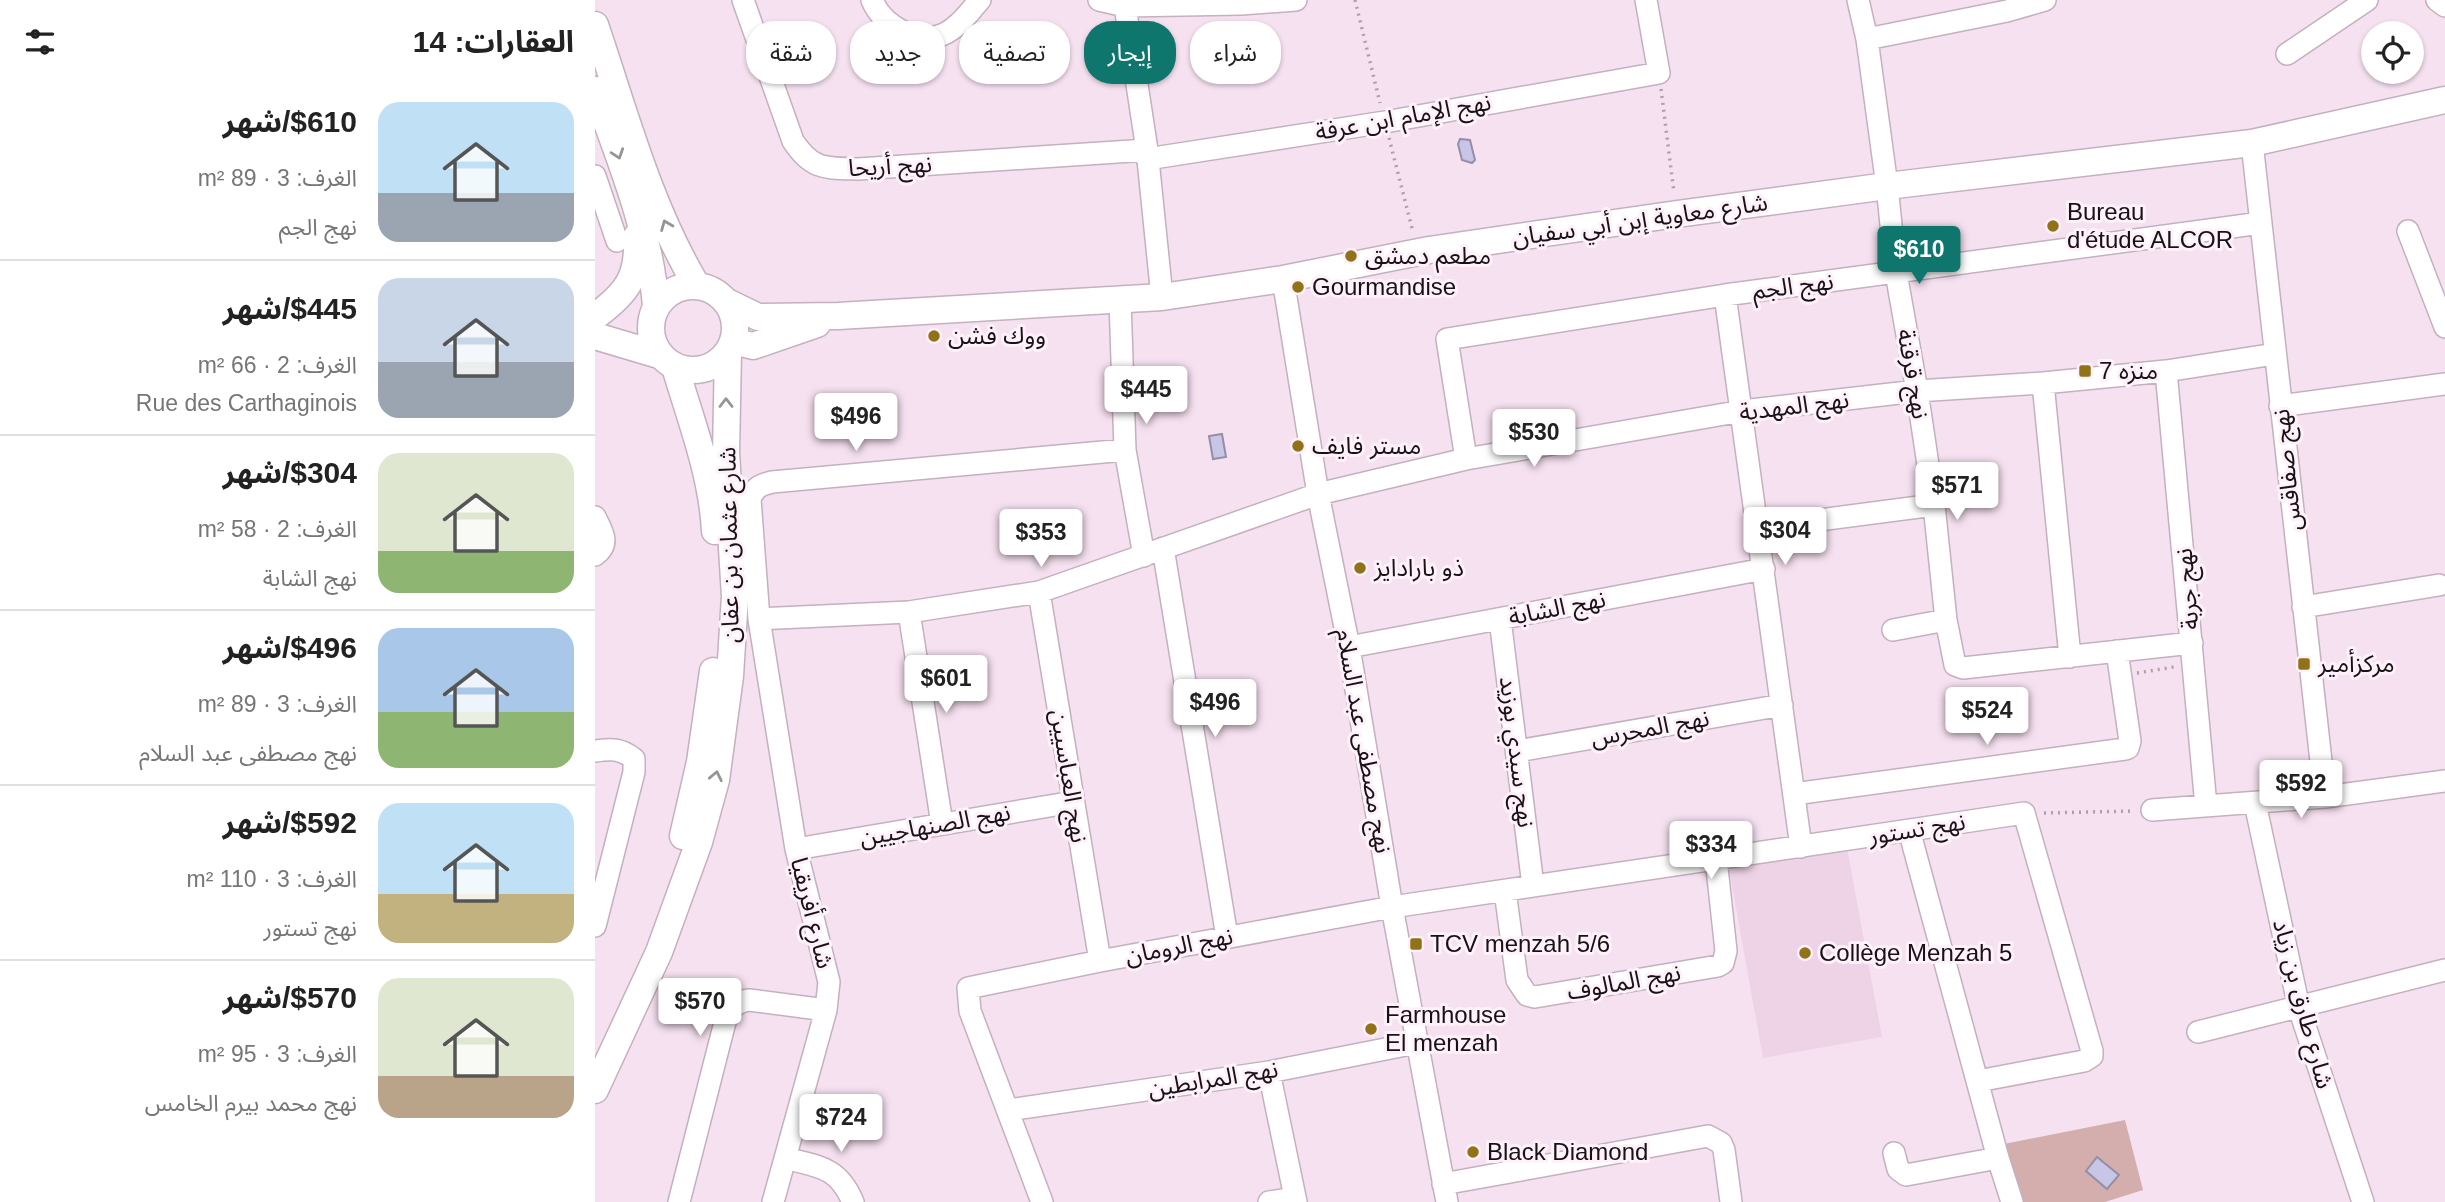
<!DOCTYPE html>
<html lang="ar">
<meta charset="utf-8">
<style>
body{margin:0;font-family:Helvetica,"Noto Sans Arabic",sans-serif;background:#f6f6f6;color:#222;direction:rtl;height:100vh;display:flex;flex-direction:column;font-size:26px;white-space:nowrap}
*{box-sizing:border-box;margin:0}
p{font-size:23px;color:#767676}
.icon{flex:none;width:38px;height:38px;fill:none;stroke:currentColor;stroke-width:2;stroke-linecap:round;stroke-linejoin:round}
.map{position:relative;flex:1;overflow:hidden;direction:ltr}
.panel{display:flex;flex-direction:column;background:#fff;width:595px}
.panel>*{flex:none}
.banner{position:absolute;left:21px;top:21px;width:665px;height:63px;direction:rtl;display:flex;gap:14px}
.tools{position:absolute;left:1766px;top:21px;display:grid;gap:14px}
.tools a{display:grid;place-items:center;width:63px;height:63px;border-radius:50%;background:#fff;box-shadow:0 2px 5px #0004;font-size:35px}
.price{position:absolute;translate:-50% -60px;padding:0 16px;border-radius:7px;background:#fff;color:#222;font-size:23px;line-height:46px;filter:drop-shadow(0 2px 4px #0008)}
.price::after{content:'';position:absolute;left:50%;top:42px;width:21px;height:16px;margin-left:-10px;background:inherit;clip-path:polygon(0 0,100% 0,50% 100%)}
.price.active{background:#0f766e;color:#fff}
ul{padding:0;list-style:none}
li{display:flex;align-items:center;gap:21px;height:175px;padding:0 21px}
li+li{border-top:2px solid #e0e0e0}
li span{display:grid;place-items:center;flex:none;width:196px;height:140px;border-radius:21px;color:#555}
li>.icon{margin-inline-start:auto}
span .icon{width:84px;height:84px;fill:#fffc;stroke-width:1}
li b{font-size:30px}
h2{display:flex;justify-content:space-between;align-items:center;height:84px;padding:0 21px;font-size:30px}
.chip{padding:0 24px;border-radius:28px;background:#fff;box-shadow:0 2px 5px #0004;font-size:24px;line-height:63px}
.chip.active{background:#0f766e;color:#fff}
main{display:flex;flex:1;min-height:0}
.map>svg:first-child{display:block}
</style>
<main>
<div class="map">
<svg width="1850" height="1202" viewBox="0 0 1850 1202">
<rect width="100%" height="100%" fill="#f6e1f0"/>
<path fill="#eed3e7" d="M1252 848 1287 1037 1168 1058 1134 869Z"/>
<path fill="#d3aeac" d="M1530 1120 1548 1190 1510 1202H1428L1409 1144Z"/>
<path fill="#c8c5e6" stroke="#938fa8" stroke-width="2" d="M865 139 875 140 880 160 877 163 867 160 863 144Z
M627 434 631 457 618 459 614 436Z
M1502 1157 1524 1175 1512 1189 1491 1171Z"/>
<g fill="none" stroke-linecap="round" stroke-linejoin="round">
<g stroke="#c4b0be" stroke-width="24">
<path id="minor" d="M148 0 198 141C217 170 230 168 263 169L552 150
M277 0C287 25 322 46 349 34 364 27 374 12 385 0
M504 0 530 6 646 4 701 0
M1263 0 1272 39 1292 186 1301 273 1322 391 1339 505 1351 620 1360 665 1368 668 1597 643
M1842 0 1850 6
M530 6 552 150 567 297
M1272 39 1412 11 1450 0
M1692 54 1772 0
M1657 143 1730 797
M552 159 790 122 1064 73 1051 0
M0 176 22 241
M1813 231 1850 327
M688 279 723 494 754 647 797 907 852 1202
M1130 295 1206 847
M525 300 530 450 549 556
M1571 371 1611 806
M1448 383 1475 657
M1685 406 1850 384
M871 459 852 339 1130 295 1666 223
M0 517C7 531 16 544 0 555
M1163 528 1339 505
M568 548 632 937
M444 592 505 961
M1708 607 1844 585
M314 612 347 824
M164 619 314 612 444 592 723 494 871 459 1147 411 1322 391 1448 383 1571 371 1680 354
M905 619 938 886
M1298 630 1351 620
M754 647 1169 569
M0 751C16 749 26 748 39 759V772L0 926
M922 751 1187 705
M1199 794 1530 749 1533 748 1535 741 1522 651
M1660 803 1704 1008 1768 1202
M1557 810 1730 797 1850 781
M1314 830 1403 1158 1417 1202
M201 849 478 802
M910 891 922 980 932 995 940 997 1123 966 1128 963 1131 951 1121 859
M1603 1032 1850 970
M674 1072 701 1202
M414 1110 674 1072 821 1043
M1299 1153 1303 1169 1311 1175 1403 1158
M190 1158C225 1167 243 1167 258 1202
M848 1184 1113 1136 1126 1143 1129 1150 1136 1202
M84 1202 130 1022C135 1009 140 1002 154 1000L231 1010
M178 1202 231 1010 234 982 201 849 164 619 155 499C160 487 165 485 177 482L530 450
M447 1202 375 1011 373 988 505 961 797 907 1429 813 1497 1051V1056L1489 1061 1383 1081
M674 1202 700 1198"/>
</g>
<g stroke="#c4b0be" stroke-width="29">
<path id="major" d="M0 25C30 113 54 206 102 286
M0 90C25 160 55 231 61 306
M56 328a42 42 0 1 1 84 0a42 42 0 1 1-84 0Z
M130 301 163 317 243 316 567 297 688 279 834 250 1082 214 1292 186 1657 143 1850 100
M2 315C33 292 44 276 42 236
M0 336 64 355
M138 341 158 346 222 324
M80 367C96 421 117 474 120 531
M88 836 105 762 118 671
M0 1090 64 952 104 842 121 780 135 676 140 596 131 453 133 352"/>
</g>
<path stroke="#af9faa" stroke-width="3.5" stroke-dasharray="2 5" stroke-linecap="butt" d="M760 0 785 103
M1066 89 1079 193
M794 138 818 232
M1542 673 1579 667
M1449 813 1539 811"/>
<use href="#minor" stroke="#fff" stroke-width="21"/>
<use href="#major" stroke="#fff" stroke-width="26"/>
</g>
<defs><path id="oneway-chevron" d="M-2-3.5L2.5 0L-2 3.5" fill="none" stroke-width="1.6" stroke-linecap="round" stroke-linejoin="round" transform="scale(1.75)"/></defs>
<g stroke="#979496">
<use href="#oneway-chevron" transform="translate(23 154) rotate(71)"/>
<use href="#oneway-chevron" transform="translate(71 225) rotate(-112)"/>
<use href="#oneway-chevron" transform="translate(131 403) rotate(-90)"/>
<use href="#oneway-chevron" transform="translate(121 776) rotate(-78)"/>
</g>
<g fill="#917218" stroke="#fef1fa" stroke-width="2.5">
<circle cx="1458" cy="226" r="7"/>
<circle cx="756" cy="256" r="7"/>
<circle cx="703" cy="287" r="7"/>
<circle cx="339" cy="336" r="7"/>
<rect x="1483" y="364" width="14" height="14" rx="3.5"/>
<circle cx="703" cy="446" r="7"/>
<circle cx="765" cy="568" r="7"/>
<rect x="1702" y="657" width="14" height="14" rx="3.5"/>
<rect x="814" y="937" width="14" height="14" rx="3.5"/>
<circle cx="1210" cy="953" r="7"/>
<circle cx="776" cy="1029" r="7"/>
<circle cx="878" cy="1152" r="7"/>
</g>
<g text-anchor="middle" stroke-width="6" stroke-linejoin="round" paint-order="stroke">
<g font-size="24" fill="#181116" stroke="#fef1fa">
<text transform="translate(808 117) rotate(-10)" y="8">نهج الإمام ابن عرفة</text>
<text transform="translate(295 166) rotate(-3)" y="8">نهج أريحا</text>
<text transform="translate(1045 220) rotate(-8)" y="8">شارع معاوية إبن أبي سفيان</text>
<text transform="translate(1198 286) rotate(-7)" y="8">نهج الجم</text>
<text transform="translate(1318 374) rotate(80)" y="8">نهج قرقنة</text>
<text transform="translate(1199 406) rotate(-7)" y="8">نهج المهدية</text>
<text transform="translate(1692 470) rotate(-96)" y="8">نهج صفاقس</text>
<text transform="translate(134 545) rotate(-91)" y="8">شارع عثمان بن عفان</text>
<text transform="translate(1592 589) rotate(-95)" y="8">نهج جربة</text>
<text transform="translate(962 608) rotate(-11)" y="8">نهج الشابة</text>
<text transform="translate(1055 728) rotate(-10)" y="8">نهج المحرس</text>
<text transform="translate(769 741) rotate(80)" y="8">نهج مصطفى عبد السلام</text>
<text transform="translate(922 752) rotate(83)" y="8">نهج سيدي بوزيد</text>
<text transform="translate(474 776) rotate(81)" y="8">نهج العباسيين</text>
<text transform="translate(340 825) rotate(-10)" y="8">نهج الصنهاجيين</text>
<text transform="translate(1322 829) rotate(-9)" y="8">نهج تستور</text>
<text transform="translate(217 913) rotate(76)" y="8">شارع أفريقيا</text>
<text transform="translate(584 946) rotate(-11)" y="8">نهج الرومان</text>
<text transform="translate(1029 982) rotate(-10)" y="8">نهج المالوف</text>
<text transform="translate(1708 1004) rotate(75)" y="8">شارع طارق بن زياد</text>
<text transform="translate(618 1079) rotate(-9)" y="8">نهج المرابطين</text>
</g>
<g font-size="24" fill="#181116" stroke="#fef1fa" text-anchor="start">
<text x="1472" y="220">Bureau<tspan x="1472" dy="28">d'étude ALCOR</tspan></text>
<text x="770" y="264">مطعم دمشق</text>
<text x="717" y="295">Gourmandise</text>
<text x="353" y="344">ووك فشن</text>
<text x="1504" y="379">منزه 7</text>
<text x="717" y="454">مستر فايف</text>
<text x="779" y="576">ذو بارادايز</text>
<text x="1723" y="672">مركزأمير</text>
<text x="835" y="952">TCV menzah 5/6</text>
<text x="1224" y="961">Collège Menzah 5</text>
<text x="790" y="1023">Farmhouse<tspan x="790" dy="28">El menzah</tspan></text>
<text x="892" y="1160">Black Diamond</text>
</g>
</g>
</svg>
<div class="tools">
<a><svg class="icon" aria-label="locate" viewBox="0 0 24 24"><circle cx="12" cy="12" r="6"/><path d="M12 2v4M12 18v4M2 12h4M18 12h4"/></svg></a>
</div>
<b class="price active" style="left:1324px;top:286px">$610</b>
<b class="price" style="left:551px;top:426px">$445</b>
<b class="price" style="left:261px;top:453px">$496</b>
<b class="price" style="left:939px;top:469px">$530</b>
<b class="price" style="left:1362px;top:522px">$571</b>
<b class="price" style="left:1190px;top:567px">$304</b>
<b class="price" style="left:446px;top:569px">$353</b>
<b class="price" style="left:351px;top:715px">$601</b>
<b class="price" style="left:620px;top:739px">$496</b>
<b class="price" style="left:1392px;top:747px">$524</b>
<b class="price" style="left:1706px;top:820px">$592</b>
<b class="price" style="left:1116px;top:881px">$334</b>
<b class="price" style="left:105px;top:1038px">$570</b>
<b class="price" style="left:246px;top:1154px">$724</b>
<div class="banner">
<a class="chip">شراء</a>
<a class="chip active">إيجار</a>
<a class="chip">تصفية</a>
<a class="chip">جديد</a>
<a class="chip">شقة</a>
</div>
</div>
<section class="panel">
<h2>العقارات: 14<svg class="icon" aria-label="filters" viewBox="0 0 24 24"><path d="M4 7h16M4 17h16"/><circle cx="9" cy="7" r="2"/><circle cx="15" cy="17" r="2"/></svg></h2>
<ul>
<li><span style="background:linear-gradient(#bfe0f5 65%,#9aa5b1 0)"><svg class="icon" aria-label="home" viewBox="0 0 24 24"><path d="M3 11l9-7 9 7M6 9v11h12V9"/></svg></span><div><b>$610/شهر</b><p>الغرف: 3 · 89 m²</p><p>نهج الجم</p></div></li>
<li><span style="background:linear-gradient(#c9d6e8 60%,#9aa5b1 0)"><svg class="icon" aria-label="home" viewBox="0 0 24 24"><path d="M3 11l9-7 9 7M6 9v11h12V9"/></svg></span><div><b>$445/شهر</b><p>الغرف: 2 · 66 m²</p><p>Rue des Carthaginois</p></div></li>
<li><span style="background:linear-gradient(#dfe7d0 70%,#8fb573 0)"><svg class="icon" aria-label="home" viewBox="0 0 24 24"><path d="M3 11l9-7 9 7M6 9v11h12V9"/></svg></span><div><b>$304/شهر</b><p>الغرف: 2 · 58 m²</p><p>نهج الشابة</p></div></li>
<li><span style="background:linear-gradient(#a9c7e8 60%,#8fb573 0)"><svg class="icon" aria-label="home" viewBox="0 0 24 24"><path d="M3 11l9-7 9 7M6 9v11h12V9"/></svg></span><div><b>$496/شهر</b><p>الغرف: 3 · 89 m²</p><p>نهج مصطفى عبد السلام</p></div></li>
<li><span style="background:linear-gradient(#bfe0f5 65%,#c2b280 0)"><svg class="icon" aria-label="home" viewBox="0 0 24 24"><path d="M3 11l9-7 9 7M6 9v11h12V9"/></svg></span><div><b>$592/شهر</b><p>الغرف: 3 · 110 m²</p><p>نهج تستور</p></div></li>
<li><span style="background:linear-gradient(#dfe7d0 70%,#b9a48a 0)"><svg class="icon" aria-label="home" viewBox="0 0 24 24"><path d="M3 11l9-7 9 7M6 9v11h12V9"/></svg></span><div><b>$570/شهر</b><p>الغرف: 3 · 95 m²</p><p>نهج محمد بيرم الخامس</p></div></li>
</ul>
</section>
</main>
